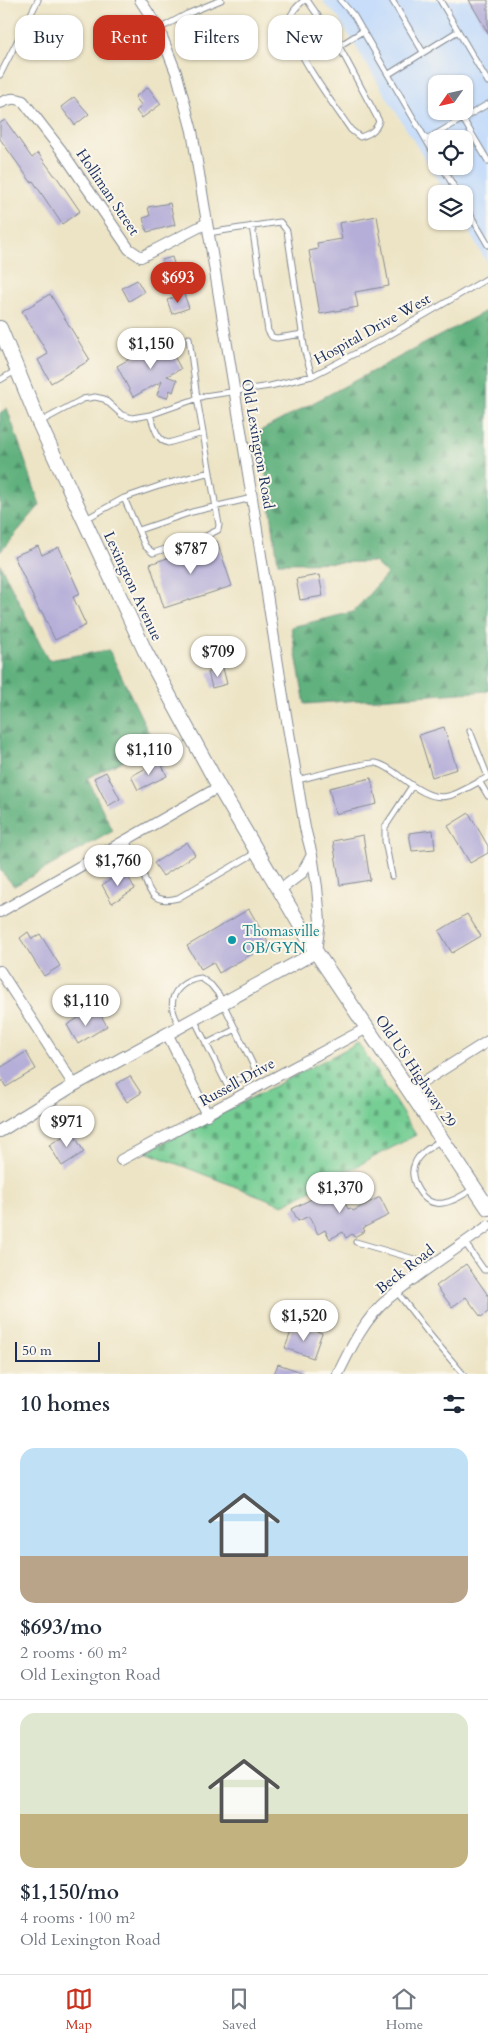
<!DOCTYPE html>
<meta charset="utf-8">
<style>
body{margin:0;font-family:Cardo,serif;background:#f2f2f3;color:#1f2937;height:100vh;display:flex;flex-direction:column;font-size:19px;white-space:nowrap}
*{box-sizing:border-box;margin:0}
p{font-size:16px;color:#747a83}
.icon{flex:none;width:28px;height:28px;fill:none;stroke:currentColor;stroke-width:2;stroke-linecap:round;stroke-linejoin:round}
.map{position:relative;height:1374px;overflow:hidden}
.details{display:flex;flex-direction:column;background:#fff;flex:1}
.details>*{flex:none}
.top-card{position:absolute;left:15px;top:15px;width:459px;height:45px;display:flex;gap:10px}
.needle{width:32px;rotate:236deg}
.tools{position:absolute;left:428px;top:75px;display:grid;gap:10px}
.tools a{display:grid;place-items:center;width:45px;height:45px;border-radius:10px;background:#fff;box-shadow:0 1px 4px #0004;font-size:25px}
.scale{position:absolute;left:15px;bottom:12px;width:85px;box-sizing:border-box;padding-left:5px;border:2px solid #1b2f5e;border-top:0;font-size:14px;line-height:18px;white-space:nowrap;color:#1b2f5e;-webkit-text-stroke:4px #fbf7ec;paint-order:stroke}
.price{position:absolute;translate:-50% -42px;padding:0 11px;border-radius:18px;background:#fff;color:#222;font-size:16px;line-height:32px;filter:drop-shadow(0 1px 2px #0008)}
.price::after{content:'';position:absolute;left:50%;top:30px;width:15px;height:11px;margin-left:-8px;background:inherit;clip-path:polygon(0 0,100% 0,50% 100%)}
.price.on{background:#c8321e;color:#fff}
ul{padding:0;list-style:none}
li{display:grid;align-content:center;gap:10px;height:265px;padding:0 20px}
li+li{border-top:1px solid #e0e1e3}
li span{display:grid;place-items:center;height:155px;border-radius:15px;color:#555}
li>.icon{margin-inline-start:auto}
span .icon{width:90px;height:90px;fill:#fffc;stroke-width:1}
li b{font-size:21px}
h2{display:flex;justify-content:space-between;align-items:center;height:60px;padding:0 20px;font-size:21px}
.chip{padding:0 18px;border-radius:15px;background:#fff;box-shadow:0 1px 4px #0004;font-size:18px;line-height:45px}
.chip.on{background:#c8321e;color:#fff}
.tab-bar{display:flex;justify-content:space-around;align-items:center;height:70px;border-top:1px solid #e0e1e3;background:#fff;font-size:14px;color:#747a83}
.tab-bar a{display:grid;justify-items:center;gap:2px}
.tab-bar .on{color:#c8321e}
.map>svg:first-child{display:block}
</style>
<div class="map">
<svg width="488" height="1374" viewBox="0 0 488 1374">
<defs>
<pattern id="forest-firs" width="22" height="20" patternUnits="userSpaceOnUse" patternTransform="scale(1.25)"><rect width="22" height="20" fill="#60b17e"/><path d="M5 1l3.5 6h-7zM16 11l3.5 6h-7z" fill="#4e906a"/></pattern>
<pattern id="cemetery-stones" width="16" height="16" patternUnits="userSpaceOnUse" patternTransform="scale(1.25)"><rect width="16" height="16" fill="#76ce94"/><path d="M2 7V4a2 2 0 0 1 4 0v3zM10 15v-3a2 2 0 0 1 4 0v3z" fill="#60a87c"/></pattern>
</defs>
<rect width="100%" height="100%" fill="#fbf7ec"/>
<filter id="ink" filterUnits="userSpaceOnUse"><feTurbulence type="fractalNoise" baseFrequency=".02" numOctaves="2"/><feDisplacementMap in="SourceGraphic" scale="10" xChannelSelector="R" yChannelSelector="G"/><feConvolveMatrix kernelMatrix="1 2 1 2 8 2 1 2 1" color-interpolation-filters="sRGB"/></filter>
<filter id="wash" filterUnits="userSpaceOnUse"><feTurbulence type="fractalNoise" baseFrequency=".0096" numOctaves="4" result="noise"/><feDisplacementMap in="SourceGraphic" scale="20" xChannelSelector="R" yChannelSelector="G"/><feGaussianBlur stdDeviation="1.12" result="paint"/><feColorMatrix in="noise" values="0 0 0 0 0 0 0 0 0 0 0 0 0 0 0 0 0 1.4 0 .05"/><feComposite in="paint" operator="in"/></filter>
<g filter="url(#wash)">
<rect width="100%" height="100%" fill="#ede4c5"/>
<path fill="#c7ddf9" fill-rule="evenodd" d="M323 0H488V264L462 221H464V194H446L337 16 325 5ZM436 84H464V111H436ZM436 139H464V166H436Z"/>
<path fill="url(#forest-firs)" stroke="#3e706e" d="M488 310V691L305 704 291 627 353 612 387 574 374 562 278 563 260 431Z
M7 408 40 505 0 552V413Z
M0 564 48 660 109 650 155 746 87 778 113 831 14 886 0 870Z"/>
<path fill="url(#cemetery-stones)" stroke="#487e79" d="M358 1043 416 1135 283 1205 146 1152Z"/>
<g id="blocks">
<path fill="#b5aed8" d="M469 0H488V33Z
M148 87 161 104 142 118 136 111 142 106 135 97Z
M74 97 89 114 75 125 61 107Z
M5 120 32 158 38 153 55 176H56L80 211 62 224 33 181 31 182 0 139V123Z
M170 203 175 225 147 232 143 218 150 216 148 207Z
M377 216 389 286 355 292 358 307 320 314 309 251 318 249 317 243 342 239 339 223Z
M172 257 177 274 157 279 154 270 164 268 162 260Z
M137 280 144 292 129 301 122 288Z
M50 294 90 360 51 383 38 360 48 354 22 311Z
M184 294 189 308 172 314 167 300Z
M163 336 181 369 167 376 177 380 173 392 170 390 167 398 157 395 162 381 133 397 117 366 154 345 152 342Z
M217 541 232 586 164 608 150 564Z
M38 546 42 555 59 547 80 594 73 597 86 625 55 640 42 612H40L14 556Z
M319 575 323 596 300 600 296 579Z
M223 668 227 684 212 688 208 672Z
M444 727 457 769 432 777 419 735Z
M160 761 167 776 138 790 131 776Z
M106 772 120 799 108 806 94 778Z
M371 778 377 804 335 814 329 788Z
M469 813 488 846V853L470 863 448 826Z
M433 830 435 849 412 851 409 833Z
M363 835 370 880 340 885 333 841Z
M187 842 195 855 163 876 154 863Z
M125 871 135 889 112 903 102 885Z
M249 909 269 944 219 973 213 962 201 969 187 946Z
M467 914 481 936 452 953 439 931Z
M28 932 32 939 40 934 60 966 44 976 20 938Z
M99 1012 107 1026 78 1044 67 1025 83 1015 87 1020Z
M26 1052 36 1069 6 1087 0 1077V1068Z
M130 1076 141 1093 127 1102 116 1084Z
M72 1131 84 1152 62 1166 49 1145Z
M337 1186 348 1209 351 1208 353 1211 380 1197 389 1215 363 1228 365 1231 354 1237 352 1234 346 1238 343 1232 330 1239 325 1230 318 1234 309 1216 298 1221 292 1209Z
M466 1264 488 1295V1312L481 1317 466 1297 452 1307 436 1286Z
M292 1329 308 1335 310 1329 322 1333 313 1358 285 1348Z
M278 1364 304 1373 303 1374H274Z"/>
</g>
</g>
<g filter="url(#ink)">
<use href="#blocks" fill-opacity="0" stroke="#848a92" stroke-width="1"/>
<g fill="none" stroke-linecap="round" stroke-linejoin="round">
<g stroke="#848a92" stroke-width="7">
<path id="service" d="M304 0C299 5 291 11 290 19 287 43 336 108 351 130L360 137C369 134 376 131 379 121L339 46 307 0
M340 0 354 16 436 157
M392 0 423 52
M440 0 488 82
M159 29 187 14 221 0
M339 46 363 31
M389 74 458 31
M0 75 38 0
M463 119 488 161
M426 140 488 104
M442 166 458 194
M464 204 488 245
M252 226 268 331 272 337 277 338 303 334
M208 233 280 222 287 231 305 352 312 376
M0 380 17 370
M150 415C154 425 156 440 168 443L203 433
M40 422 83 399 95 397 104 399 122 415 132 418 150 415 204 396 270 386 312 376 383 339 488 278
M124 498 145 546 153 553 206 536 218 530 219 525 197 398 189 338
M84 520 124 498 159 486 210 472
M139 530 192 512 252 498
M297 780C312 777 365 761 376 763 386 765 394 772 402 778 441 808 448 798 488 777L470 731
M479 781 488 796
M125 841C129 846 134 851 137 857 148 879 144 907 178 898L257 852
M392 876 385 841V827L412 786
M179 1025C177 1021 174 1015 173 1010 169 991 185 980 201 978L211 985 219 995 256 1071 227 1085 194 1019
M206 1044 236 1029
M441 1140C432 1146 419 1153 415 1163 411 1171 413 1178 416 1186 430 1215 454 1202 474 1188
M356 1242 421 1261 428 1269
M465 1243 484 1270H488
M397 1292 430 1335 463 1374"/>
</g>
<g stroke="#848a92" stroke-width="12">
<path id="minor" d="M140 0 159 29 177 75 192 131 252 498 285 709 305 828 312 855 302 873 280 890
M0 103C9 99 14 97 23 101L61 150 129 249 141 257 207 223
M312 855 317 887 320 921 316 952
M0 912 219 787
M0 971 74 1085
M167 1033 207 1115
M409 1091 488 1041
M121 1160 367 1028
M338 1374C351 1347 365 1318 389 1298 420 1272 455 1250 488 1226"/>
</g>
<g stroke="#848a92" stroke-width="14">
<path id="tertiary" d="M0 1131 74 1085 316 952"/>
</g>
<g stroke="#848a92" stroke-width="16">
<path id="secondary" d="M0 328 39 423 145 651 219 787 316 952 488 1208"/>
</g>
<use href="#service" stroke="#fff" stroke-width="5"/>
<use href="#minor" stroke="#fff" stroke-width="10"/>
<use href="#tertiary" stroke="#fff" stroke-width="12"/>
<use href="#secondary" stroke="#fff" stroke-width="14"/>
</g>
</g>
<circle fill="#0f9aa8" stroke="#fbf7ec" stroke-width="2" cx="232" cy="940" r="5"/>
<g text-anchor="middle" stroke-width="4" stroke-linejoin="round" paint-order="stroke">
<g font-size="15" fill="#1b2f5e" stroke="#fbf7ec">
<text transform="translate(108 192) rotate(56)" y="5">Holliman Street</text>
<text transform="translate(372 329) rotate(-29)" y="5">Hospital Drive West</text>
<text transform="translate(258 444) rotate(80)" y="5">Old Lexington Road</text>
<text transform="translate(133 586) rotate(65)" y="5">Lexington Avenue</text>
<text transform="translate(416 1071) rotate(56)" y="5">Old US Highway 29</text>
<text transform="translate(237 1082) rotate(-29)" y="5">Russell Drive</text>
<text transform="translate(405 1269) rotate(-38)" y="5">Beck Road</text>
</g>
<g font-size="15" fill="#0d838f" stroke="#fbf7ec" text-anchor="start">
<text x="242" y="936">Thomasville<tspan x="242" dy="17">OB/GYN</tspan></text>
</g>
</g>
</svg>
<div class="tools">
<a><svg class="needle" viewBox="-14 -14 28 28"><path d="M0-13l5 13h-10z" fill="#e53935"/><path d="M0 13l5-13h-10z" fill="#747a83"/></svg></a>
<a><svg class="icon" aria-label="locate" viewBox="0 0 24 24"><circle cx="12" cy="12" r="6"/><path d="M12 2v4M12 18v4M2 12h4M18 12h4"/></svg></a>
<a><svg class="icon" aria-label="layers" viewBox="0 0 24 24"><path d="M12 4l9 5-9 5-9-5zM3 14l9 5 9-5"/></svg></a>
</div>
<div class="scale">50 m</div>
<b class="price on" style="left:178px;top:304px">$693</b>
<b class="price" style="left:151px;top:370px">$1,150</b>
<b class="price" style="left:191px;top:575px">$787</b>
<b class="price" style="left:218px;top:678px">$709</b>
<b class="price" style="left:149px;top:776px">$1,110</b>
<b class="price" style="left:118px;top:887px">$1,760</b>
<b class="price" style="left:86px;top:1027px">$1,110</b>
<b class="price" style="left:67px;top:1148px">$971</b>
<b class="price" style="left:340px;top:1214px">$1,370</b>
<b class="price" style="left:304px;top:1342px">$1,520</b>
<div class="top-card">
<a class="chip">Buy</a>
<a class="chip on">Rent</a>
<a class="chip">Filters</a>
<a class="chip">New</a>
</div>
</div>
<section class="details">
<h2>10 homes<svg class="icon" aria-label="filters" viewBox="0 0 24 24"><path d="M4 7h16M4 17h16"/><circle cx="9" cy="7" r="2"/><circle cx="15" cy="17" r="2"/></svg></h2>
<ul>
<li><span style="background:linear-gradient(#bfe0f5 70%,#b9a48a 0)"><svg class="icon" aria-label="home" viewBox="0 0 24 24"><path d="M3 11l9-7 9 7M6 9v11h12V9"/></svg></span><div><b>$693/mo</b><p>2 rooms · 60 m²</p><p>Old Lexington Road</p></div></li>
<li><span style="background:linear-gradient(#dfe7d0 65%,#c2b280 0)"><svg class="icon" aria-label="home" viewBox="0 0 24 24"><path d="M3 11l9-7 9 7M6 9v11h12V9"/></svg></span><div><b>$1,150/mo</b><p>4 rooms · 100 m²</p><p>Old Lexington Road</p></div></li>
</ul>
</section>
<nav class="tab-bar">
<a class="on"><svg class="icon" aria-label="map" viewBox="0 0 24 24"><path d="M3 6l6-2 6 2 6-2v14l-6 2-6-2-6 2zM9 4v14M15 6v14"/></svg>Map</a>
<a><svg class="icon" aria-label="saved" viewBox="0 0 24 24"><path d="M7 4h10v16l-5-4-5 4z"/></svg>Saved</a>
<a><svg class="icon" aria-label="home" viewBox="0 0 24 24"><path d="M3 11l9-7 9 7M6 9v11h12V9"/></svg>Home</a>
</nav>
